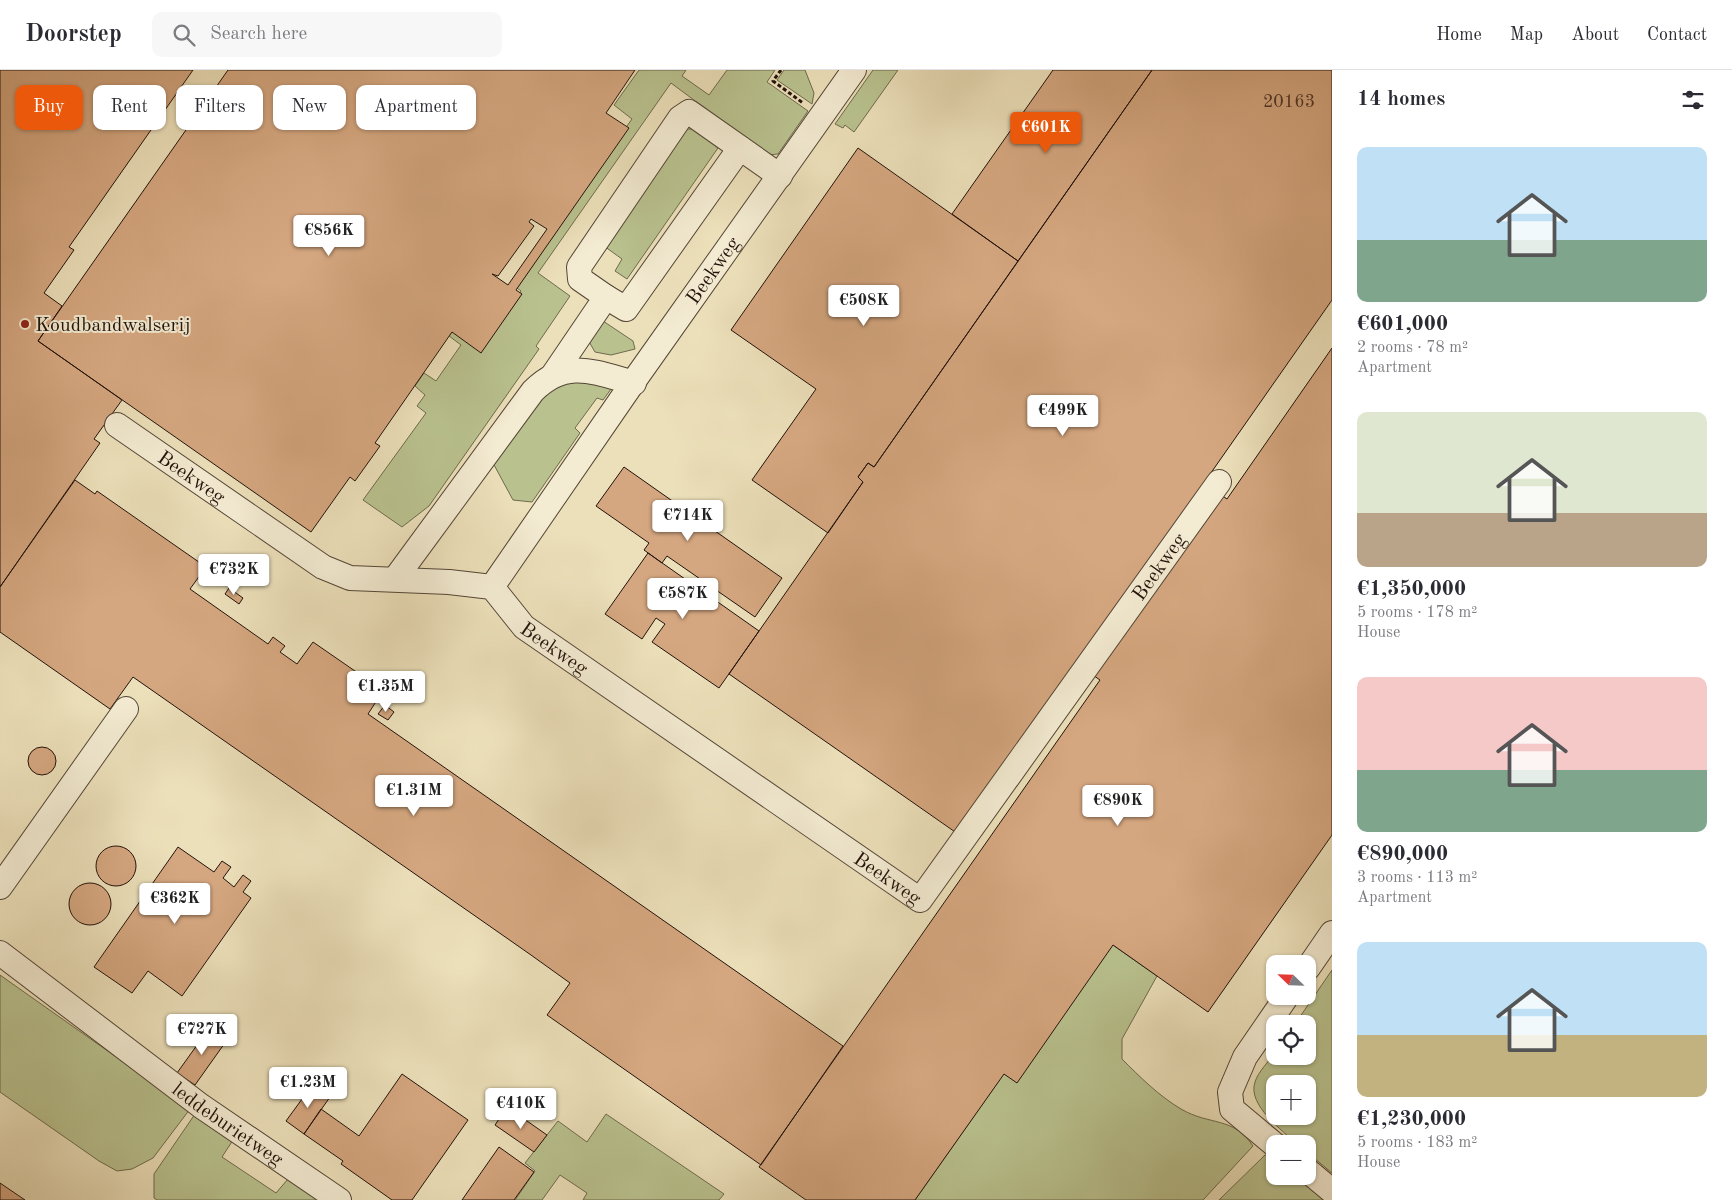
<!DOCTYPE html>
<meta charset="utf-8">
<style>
body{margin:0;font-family:"Old Standard TT",serif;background:#f7f7f7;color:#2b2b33;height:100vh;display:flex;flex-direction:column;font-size:19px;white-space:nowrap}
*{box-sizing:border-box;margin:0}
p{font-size:16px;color:#7c7c81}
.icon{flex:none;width:28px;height:28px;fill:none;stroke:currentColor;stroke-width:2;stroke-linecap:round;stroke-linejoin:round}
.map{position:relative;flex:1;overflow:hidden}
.details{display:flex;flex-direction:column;background:#fff;width:400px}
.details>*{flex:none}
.guide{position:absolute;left:15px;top:15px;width:475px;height:45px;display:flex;gap:10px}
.needle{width:32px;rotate:293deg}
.fabs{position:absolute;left:1266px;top:885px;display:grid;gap:10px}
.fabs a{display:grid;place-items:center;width:50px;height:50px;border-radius:10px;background:#fff;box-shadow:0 1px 4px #0004;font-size:25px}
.price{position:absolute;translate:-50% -42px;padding:0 11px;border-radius:5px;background:#fff;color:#222;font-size:16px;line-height:32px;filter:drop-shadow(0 1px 2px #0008)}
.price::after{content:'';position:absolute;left:50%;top:30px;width:15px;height:11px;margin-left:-8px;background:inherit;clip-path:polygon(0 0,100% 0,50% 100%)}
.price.selected{background:#ea580c;color:#fff}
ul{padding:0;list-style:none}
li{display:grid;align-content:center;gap:10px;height:265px;padding:0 25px}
li span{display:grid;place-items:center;height:155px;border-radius:10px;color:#555}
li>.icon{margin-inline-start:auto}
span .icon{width:90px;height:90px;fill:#fffc;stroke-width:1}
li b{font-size:21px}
h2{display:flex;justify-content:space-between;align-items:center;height:60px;padding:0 25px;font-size:21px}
.chip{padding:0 18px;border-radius:10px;background:#fff;box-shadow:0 1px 4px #0004;font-size:18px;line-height:45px}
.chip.selected{background:#ea580c;color:#fff}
header{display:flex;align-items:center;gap:30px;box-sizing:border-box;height:70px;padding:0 25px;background:#fff;border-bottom:1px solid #e1e1e2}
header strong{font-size:24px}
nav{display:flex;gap:28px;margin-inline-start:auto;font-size:18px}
.search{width:350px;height:45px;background:#f7f7f7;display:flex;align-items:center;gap:12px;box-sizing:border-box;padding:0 18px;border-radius:10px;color:#7c7c81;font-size:19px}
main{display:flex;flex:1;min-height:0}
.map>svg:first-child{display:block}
</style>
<header>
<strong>Doorstep</strong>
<div class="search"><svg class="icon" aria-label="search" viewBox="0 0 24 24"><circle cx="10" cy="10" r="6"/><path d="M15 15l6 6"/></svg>Search here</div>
<nav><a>Home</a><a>Map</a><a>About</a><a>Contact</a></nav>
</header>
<main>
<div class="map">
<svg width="1332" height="1130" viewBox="0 0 1332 1130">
<rect width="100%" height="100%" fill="#ece0ba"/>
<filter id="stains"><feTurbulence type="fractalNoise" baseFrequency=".004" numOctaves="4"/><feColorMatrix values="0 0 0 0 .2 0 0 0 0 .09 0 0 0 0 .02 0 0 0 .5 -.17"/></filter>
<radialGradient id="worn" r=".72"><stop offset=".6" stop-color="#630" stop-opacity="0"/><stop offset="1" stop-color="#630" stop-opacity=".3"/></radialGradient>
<path fill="#b9c28f" stroke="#6e6a4c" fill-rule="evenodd" d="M639 0H686L682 6 709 25 727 0H775L767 12 808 41 778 84 768 85 671 13 538 203 570 226 536 276 539 279 429 436 402 457 363 430 426 343 417 336 425 325 415 316 424 303 436 311 461 275 449 266 456 256 484 275 521 221 513 215 632 49 614 35Z
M784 0H805L814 23 812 34 777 10Z
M873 0H898L854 62 845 55 843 58 835 54Z
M686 59H694L718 78 627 209 615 201 622 189 604 176Z
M600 249 633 271 635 279 611 285 595 282 588 270Z
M575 307 614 315 603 330 597 328 575 358 580 363 532 432 513 430 493 393 544 321Z
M1100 866 1157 906 1122 969V989C1140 1007 1159 1026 1181 1039 1210 1056 1233 1046 1253 1076L1203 1130H915Z
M1332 900V1103L1308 1083V1074H1297C1283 1061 1247 1035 1255 1012 1258 1002 1269 991 1275 983V986H1308V954H1295ZM1275 1014H1308V1046H1275Z
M0 905 190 1039 153 1088 132 1099 117 1101 99 1091 0 1022Z
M195 1044 233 1070 222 1087 276 1123 288 1109 318 1130H157L154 1128V1104Z
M606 1044 724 1124 719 1130H583L587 1123 560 1105 542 1130H515L535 1101 525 1093 558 1051 587 1072Z
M1265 1085 1275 1092V1106H1294L1326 1130H1219Z"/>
<path fill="#d5a780" stroke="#22120a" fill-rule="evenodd" d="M0 0H193L69 177 74 180 44 223 62 236 38 271 122 330 94 369 100 373 0 517Z
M228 0H635L606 43 629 58 516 220 522 224 481 283 452 262 375 373 380 376 355 411 350 407 311 462 38 271ZM531 149 547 159 508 215 492 204 498 206 534 156 529 152Z
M1053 0H1152L1018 191 952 144Z
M1152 0H1332V230L958 764 729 604 863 412 858 407 868 393 874 397Z
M858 78 1018 191 874 397 868 393 858 407 863 412 828 463 752 410 816 319 731 260Z
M1332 278V765L1208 942 1113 875 1017 1013 1004 1004 915 1130H806L759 1097 1100 610 1077 594 1204 413 1227 429Z
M624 397 782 508 755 547 667 486 662 493 644 480 649 473 596 436Z
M75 410 95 424 97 421 206 497 190 519 268 574 273 567 285 576 280 582 297 594 313 572 381 619 383 621 368 644 843 976 761 1095 547 945 570 913 531 885 133 607 110 639 0 562V517Z
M648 483 759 561 719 618 652 572 665 554 656 548 642 569 605 544Z
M229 518 243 528 239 534 225 524Z
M385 635 394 642 388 650 378 644Z
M28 691a14 14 0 1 1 28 0a14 14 0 1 1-28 0Z
M96 796a20 20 0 1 1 40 0a20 20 0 1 1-40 0Z
M178 777 214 802 222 791 231 797 223 808 234 817 243 805 251 811 243 822 251 828 182 926 148 901 132 923 94 897Z
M69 834a21 21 0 1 1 42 0a21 21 0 1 1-42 0Z
M210 957 227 970 195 1015 177 1003Z
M402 1004 468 1050 412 1130H392L341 1094 343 1091 304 1064 321 1039 359 1066Z
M313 1014 330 1027 304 1064 286 1051Z
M507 1037 547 1065 534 1082 495 1055Z
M499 1077 534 1102 514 1130H462Z
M0 1113 25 1130H0Z"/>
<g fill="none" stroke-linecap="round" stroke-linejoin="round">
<g stroke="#544636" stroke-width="26">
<g id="minor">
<path d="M606 227 626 239 740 78"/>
<path d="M553 305 606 227 580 209 579 197 680 48 689 42 780 106"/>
<path id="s1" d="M117 355 323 497 350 508 449 512 492 517 524 557 920 830 1219 412"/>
<path d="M395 509 533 321C566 288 594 302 634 313"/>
<path id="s2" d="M492 517 636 308 854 0"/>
<path d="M0 817 126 639"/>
<path id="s3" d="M0 883 201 1036 339 1130"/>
<path d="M1308 898 1332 863"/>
<path d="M1275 1075 1232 1039 1230 1022 1245 987 1287 926"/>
<path d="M1308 1101 1332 1121"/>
</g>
</g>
<path stroke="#22120a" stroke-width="3" stroke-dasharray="4 2.5" stroke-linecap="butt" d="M781 0 773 11 803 33"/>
<use href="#minor" stroke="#f3ebd2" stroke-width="24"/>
</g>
<circle fill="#8f2418" stroke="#f3ebd2" stroke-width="2" cx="25" cy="254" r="5"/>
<g text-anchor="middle" stroke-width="4" stroke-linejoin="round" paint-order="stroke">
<g font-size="18" fill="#4f3728">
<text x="1289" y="37">20163</text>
</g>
<g font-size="20" fill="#22120a" stroke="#f3ebd2">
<text dy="7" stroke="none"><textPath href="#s2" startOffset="386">Beekweg</textPath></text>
<text dy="7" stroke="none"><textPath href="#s1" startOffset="91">Beekweg</textPath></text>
<text dy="7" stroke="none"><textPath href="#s1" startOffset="1364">Beekweg</textPath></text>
<text dy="7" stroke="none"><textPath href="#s1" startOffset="510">Beekweg</textPath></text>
<text dy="7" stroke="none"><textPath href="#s1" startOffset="915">Beekweg</textPath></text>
<text dy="7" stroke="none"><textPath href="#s3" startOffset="285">leddeburietweg</textPath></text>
</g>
<g font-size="20" fill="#22120a" stroke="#f3ebd2" text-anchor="start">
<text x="35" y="261">Koudbandwalserij</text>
</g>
</g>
<rect width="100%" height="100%" filter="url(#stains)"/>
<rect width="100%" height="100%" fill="url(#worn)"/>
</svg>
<div class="fabs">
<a><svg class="needle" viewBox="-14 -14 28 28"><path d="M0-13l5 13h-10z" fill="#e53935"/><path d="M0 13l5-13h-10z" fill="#7c7c81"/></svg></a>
<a><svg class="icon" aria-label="locate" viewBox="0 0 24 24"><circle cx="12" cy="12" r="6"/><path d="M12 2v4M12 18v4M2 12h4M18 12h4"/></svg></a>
<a>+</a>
<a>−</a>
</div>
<b class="price selected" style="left:1046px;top:84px">€601K</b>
<b class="price" style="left:329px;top:187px">€856K</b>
<b class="price" style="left:864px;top:257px">€508K</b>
<b class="price" style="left:1063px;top:367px">€499K</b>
<b class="price" style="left:688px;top:472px">€714K</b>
<b class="price" style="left:234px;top:526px">€732K</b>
<b class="price" style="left:683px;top:550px">€587K</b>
<b class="price" style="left:386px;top:643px">€1.35M</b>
<b class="price" style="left:414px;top:747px">€1.31M</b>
<b class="price" style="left:1118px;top:757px">€890K</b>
<b class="price" style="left:175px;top:855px">€362K</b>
<b class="price" style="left:202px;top:986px">€727K</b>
<b class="price" style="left:308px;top:1039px">€1.23M</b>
<b class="price" style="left:521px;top:1060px">€410K</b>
<div class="guide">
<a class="chip selected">Buy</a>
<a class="chip">Rent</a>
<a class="chip">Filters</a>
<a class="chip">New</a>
<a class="chip">Apartment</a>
</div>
</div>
<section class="details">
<h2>14 homes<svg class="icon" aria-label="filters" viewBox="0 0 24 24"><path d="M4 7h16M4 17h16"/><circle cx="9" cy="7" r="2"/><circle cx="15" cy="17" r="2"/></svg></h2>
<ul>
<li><span style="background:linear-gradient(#bfe0f5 60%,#7fa58c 0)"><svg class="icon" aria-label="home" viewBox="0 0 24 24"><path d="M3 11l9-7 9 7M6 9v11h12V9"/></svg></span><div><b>€601,000</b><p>2 rooms · 78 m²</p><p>Apartment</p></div></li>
<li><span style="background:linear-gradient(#dfe7d0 65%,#b9a48a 0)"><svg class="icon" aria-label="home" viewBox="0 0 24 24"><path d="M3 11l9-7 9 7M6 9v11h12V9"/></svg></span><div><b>€1,350,000</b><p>5 rooms · 178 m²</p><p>House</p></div></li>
<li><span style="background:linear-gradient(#f6c9c9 60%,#7fa58c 0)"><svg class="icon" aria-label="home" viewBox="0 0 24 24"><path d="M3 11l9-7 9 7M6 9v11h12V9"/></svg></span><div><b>€890,000</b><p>3 rooms · 113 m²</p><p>Apartment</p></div></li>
<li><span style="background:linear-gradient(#bfe0f5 60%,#c2b280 0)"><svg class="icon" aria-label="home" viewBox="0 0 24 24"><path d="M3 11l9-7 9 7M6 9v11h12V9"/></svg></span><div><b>€1,230,000</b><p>5 rooms · 183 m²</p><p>House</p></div></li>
</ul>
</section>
</main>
